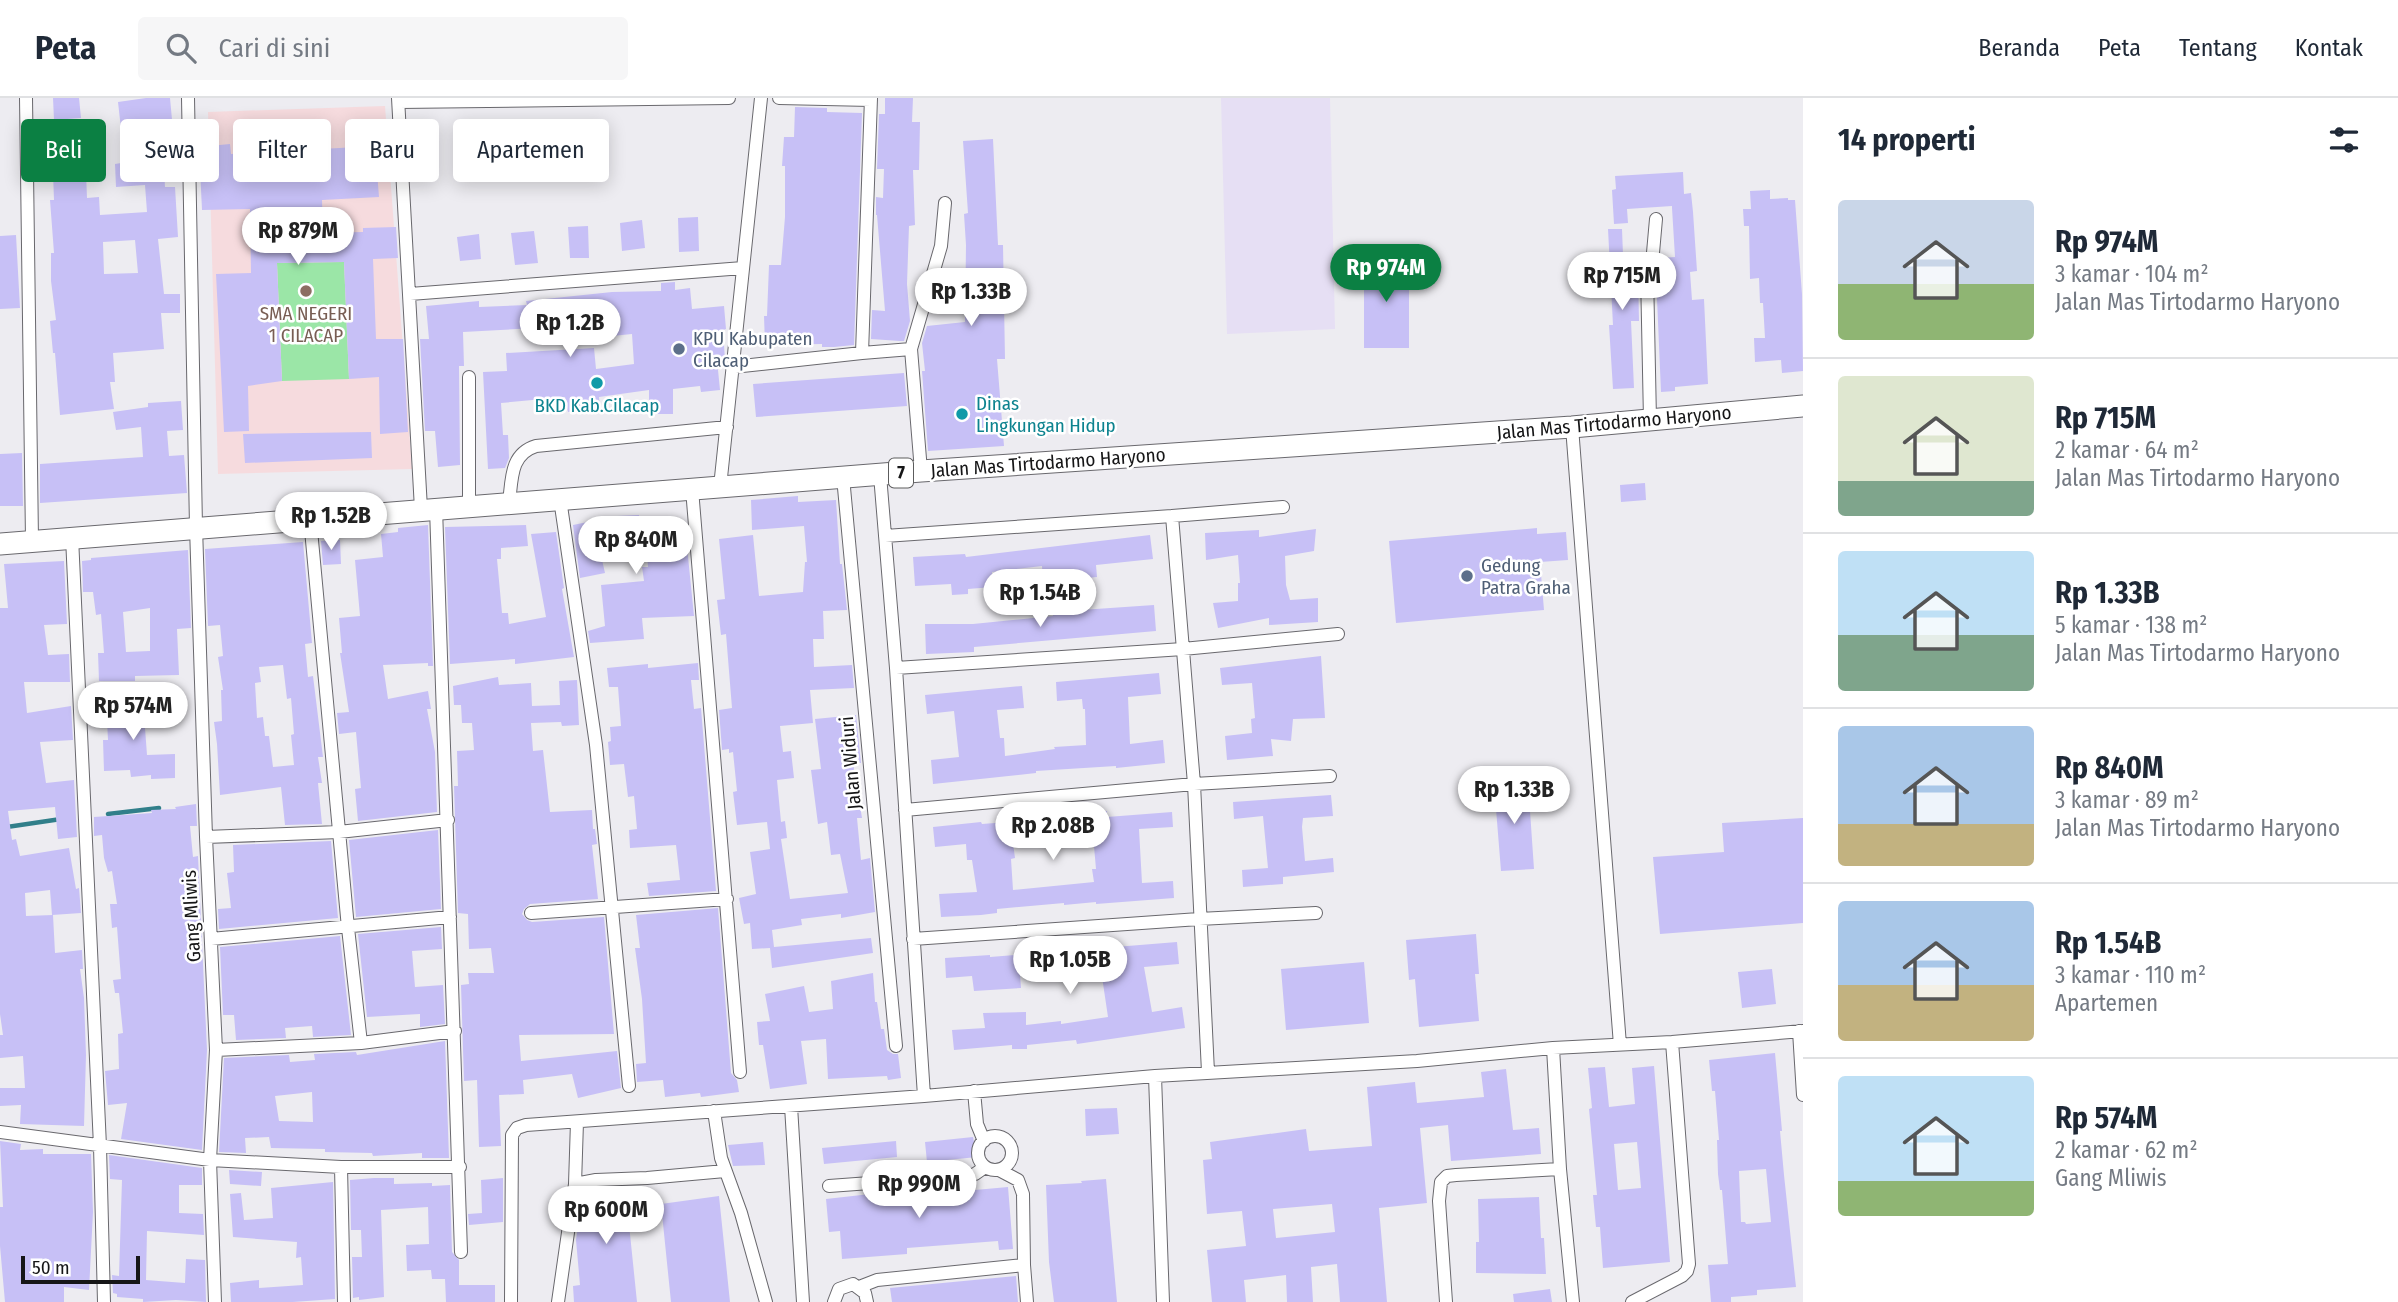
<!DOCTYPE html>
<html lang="id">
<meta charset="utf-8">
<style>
body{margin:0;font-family:"Fira Sans Condensed",sans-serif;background:#f6f6f7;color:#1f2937;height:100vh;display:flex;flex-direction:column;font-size:26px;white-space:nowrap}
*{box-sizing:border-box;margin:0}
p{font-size:23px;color:#747a83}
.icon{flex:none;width:38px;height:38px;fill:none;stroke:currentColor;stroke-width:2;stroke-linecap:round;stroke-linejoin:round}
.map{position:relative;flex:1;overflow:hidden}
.sheet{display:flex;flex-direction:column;background:#fff;width:595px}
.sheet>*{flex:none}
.top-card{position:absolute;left:21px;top:21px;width:665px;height:63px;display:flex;gap:14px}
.scale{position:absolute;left:21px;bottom:18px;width:119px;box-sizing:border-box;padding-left:7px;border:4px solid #161617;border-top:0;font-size:19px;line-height:24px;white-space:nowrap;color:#161617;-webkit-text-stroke:5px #fff;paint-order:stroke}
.price{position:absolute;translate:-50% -60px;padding:0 16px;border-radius:24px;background:#fff;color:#222;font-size:23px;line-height:46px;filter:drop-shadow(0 2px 4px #0008)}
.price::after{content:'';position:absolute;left:50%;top:42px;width:21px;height:16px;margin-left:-10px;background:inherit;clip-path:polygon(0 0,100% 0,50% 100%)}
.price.current{background:#0b8043;color:#fff}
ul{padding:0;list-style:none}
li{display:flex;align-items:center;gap:21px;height:175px;padding:0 35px}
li+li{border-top:2px solid #e0e1e3}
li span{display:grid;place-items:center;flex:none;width:196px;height:140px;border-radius:7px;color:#555}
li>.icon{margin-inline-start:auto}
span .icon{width:84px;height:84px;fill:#fffc;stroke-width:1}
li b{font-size:30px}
h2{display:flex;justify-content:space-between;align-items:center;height:84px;padding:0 35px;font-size:30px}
.pill{padding:0 24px;border-radius:7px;background:#fff;box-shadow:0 4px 18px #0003;font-size:24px;line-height:63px}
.pill.current{background:#0b8043;color:#fff}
header{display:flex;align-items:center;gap:42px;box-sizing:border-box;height:98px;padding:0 35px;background:#fff;border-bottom:2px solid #e0e1e3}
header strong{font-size:33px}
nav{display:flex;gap:38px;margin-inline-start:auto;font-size:24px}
.search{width:490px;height:63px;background:#f6f6f7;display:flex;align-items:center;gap:18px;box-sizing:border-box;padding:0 24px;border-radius:7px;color:#747a83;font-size:26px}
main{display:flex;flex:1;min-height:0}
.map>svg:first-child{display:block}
</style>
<header>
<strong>Peta</strong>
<div class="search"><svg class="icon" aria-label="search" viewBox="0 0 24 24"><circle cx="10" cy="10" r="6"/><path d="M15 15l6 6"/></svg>Cari di sini</div>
<nav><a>Beranda</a><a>Peta</a><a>Tentang</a><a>Kontak</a></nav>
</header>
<main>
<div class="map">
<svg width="1803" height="1204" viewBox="0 0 1803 1204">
<rect width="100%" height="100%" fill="#edecf1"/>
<path fill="#e6dff4" d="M1221 0H1330L1335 231 1227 236Z"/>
<path fill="#f6dbde" d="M385 8 412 371 218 376 208 14Z"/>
<path fill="#9be6a7" d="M344 164 349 281 282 283 277 165Z"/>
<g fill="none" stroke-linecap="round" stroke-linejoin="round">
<path stroke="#317f8a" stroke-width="4.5" d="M108 716 159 710
M0 730 61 721"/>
</g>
<path fill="#c7c0f6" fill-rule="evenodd" d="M53 0H79L81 20 54 22Z
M146 0H170L175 54 163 55 165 89H175L178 139 158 141 164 196H180V215H161L164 251 113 255 115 284H110L114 311 60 317 55 255H53L50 223 56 222 51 183V155H54L50 102H54L53 75 86 74 87 100 99 99 100 117 147 114 145 87 116 89 115 66 121 65 122 40 118 4ZM135 142 138 175 104 176 103 144Z
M885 0H913L912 24H920L919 72H913L915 127 909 128 907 186 910 223 904 243H900L871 241 872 212 885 213 877 117H876V99L883 100 884 71H877L879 16H885Z
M795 9 827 10V14L862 15 854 247 834 249H822V246L765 247 764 218H767L769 167H781L785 119V68H782L784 39H794Z
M993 41 998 147H1003L1005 261H997L1004 348 928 353 922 273H925L922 245 927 228 965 224 966 147 964 116 968 115 963 43Z
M230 46 231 56 375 48 379 99 322 102 323 135 363 134V130L396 129 398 160 373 161 376 241H403L408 334 380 336 379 279 349 281 344 164 277 165 282 283 248 288 249 333 224 334 216 176 251 175 250 111 202 112 199 49Z
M1683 74 1684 96 1691 95 1693 114 1697 173 1690 174 1692 202 1704 201 1708 286 1675 289V293L1661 294 1656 177 1661 160 1675 159 1672 110V108L1627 111 1628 125 1614 126 1612 92 1616 91 1615 78Z
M1770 92V101L1788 100V102H1795L1802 196 1803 273 1782 275 1781 262 1755 264 1754 240H1765L1763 205H1760L1759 180 1750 181 1749 128H1744L1743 111H1751L1750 93Z
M698 119 699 153 679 154 678 120Z
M642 122 645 150 622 153 620 125Z
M588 128 589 160H570L568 129Z
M1608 131H1622L1623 157 1629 156 1631 177H1638L1639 223H1631L1634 290 1613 291 1609 227H1613Z
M534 133 538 165 515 167 511 135Z
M479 136 481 161 460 163 457 139Z
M16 137 20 210 0 211V138Z
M1364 162 1409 163V250H1364Z
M675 184V192L690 190 692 211 724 208 726 231 723 232 725 262H717L720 292 701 294 700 288 673 291V316H649V292L599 299 600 311 568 314 565 299 501 305 503 337H508L509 360 505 370 488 371 483 274 507 273 506 255 594 250 596 271 634 266 632 236 602 239 600 218 567 221V224L553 225V229L463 234 464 268H459L460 367 438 369 435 333H425L420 241H429L426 208 479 203V209L527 207 526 203 612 194 661 193V185Z
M904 275 907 308 756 319 753 286Z
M181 303 183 332 167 333 169 358 184 357 187 395 40 405V366L143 359 141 329 116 332 113 314 148 309V305Z
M371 334 372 360 245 365 243 336Z
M22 355 23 408H0V356Z
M1645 385 1646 402 1621 404 1620 387Z
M798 398V404L836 402 840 466H842L847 512 823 513 824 541H813L814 569 852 567 854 590 810 592 813 625 780 628 783 654 791 653 794 680 777 682 781 724 785 723 787 740 781 741 790 801 848 795 840 756 831 757 827 724 818 726 811 672 821 671 815 621 856 617 861 665H853L862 720H857L861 762 870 760 875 814 841 820V816L801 821 802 827 772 832 774 849 871 840 873 855 772 870 770 850 752 851 750 825 744 826 739 800 756 796 750 754 770 751 767 724 737 727 733 694 737 693 733 654 729 655V651L722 652 719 612 732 610 726 536 721 537 717 502 725 501 719 441 753 437 759 498 803 494 805 464H807L804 428 752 432 751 402Z
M639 417 641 432 685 429 694 518 642 520 644 541 590 545 588 533 605 528 601 487 644 483 642 469H648L646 443 600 453 605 475 580 480 573 427 617 418Z
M428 427 433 568H428V565L383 567 388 601 428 593 431 611H427L435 654 437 714 358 723 355 691 361 690 356 634 339 636 337 615 349 614 340 555H342L339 520 360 518 355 462 383 459 381 436 398 434V430Z
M526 427 528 448 501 450V461H497L502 515H508L509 526 546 519 531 436 556 434 564 490 562 491 574 559 515 566V561L450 566 445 429Z
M1537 430V436L1566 434 1568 462 1540 464 1544 512 1396 525 1389 443Z
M1316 431 1314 453 1285 458 1286 487 1290 502 1318 500V524L1269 527V520L1218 530 1213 505 1238 503V485H1240L1238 457 1206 462 1205 435 1259 432V439Z
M1150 437 1153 461 1096 467 1097 479 1043 484 1042 468 992 474 993 489 968 491V496L952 497 951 486 915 488 913 459 965 456 966 459Z
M340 442 341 466 323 467 321 443Z
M303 444 312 545 305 546 308 579 313 578 323 659H318L322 685H318L322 726 285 727 281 689 220 697 217 646 214 624 222 623 221 592H223L218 559 223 558 220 527 208 528 205 451ZM283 567 287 601 291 600 294 636 291 637 294 667 273 669 269 638H265L263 619 257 620 255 585 261 584 259 569Z
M188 452 191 530 177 531 179 577 135 578V583H99L98 555H104L101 516 96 517 93 494H83L82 463 91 462V460ZM150 510V553L126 554 123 514Z
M64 463 67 526 44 527 48 557 69 556 70 584H24L27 615 71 608 73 642 40 644 46 685 74 682 77 739 58 741 55 709 8 713 12 742 16 741 20 758 69 750 76 791 79 790 81 815 52 817 50 792 25 795 26 818 53 817 55 855 82 852 83 871H80L84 900 86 957 84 1028 20 1026 21 1007 0 1008V990H25L23 958 0 960V937H3L0 916V510H8L4 466Z
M1154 507 1156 533 974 549V554L926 556 925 526H973L1053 518 1052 514Z
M1321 558 1325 620 1293 621 1291 643 1271 641 1273 658 1227 662 1225 638 1252 635 1251 621 1255 620 1252 585 1222 587 1220 570Z
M698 565 699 582H691L694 611 701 610 716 793 649 798 647 785 680 782 676 747 630 750 629 732 637 731 634 698 628 699 624 666 610 667 608 644 611 643 610 629 621 628 618 589H609L607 570 648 566V570Z
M1159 575 1161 596 1128 599 1130 646 1163 642 1165 665 1116 670V668L1036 673V675L933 686 931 662 959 659 954 613 927 616 925 597 1022 588 1024 610 997 612 1000 640H1004L1005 658 1055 651 1054 649 1086 647 1085 611H1083L1082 601 1057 603 1056 584Z
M498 579 499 587 531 585 532 608 560 607 559 583 577 582 579 627 562 628 561 624 531 625 533 653 543 652 550 714 592 712 593 731H595L597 746 592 747 598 801 530 806 524 811 522 816 527 822 532 824 604 819 614 936 519 937 521 963 617 953 621 990 578 1000 572 976 523 982 524 996 499 997 501 1048 479 1049 477 982 464 983 461 887 469 886 468 875H494L491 850 469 851 468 816 458 815 454 688H458L457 653 474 652 472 625H462L461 607H454L453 588Z
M136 598V610L149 609 150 630H145L147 657 175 656V680L151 681V677L131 679 130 672 104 673 103 642H108L106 603Z
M1528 684 1534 771 1501 773 1494 686Z
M1331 697 1333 718 1303 720 1302 729 1305 763 1333 760 1334 774 1283 779V786L1243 789 1242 772 1268 770 1263 718 1234 721 1233 704Z
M196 706 197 728H190L193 759 198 758 207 952 202 1052 121 1041 127 1005 108 1007 105 973 119 971 118 936 123 935 119 895H115L113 882 121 881 117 829 112 830 110 806H117L112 773 108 774 104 760 102 737 94 738V719L152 715 151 712 176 711 175 709Z
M1107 713V719L1172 714 1173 729 1139 731 1142 785 1173 783 1174 800 1096 806V804L1064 807V805L997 811V815L981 817 941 819 939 796 977 794 972 762H967L966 746 935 749 933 729 981 724 982 726 1058 720V714ZM1093 737 1096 771H1092L1094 784 1013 792 1011 761 1015 760 1013 745 1048 742 1047 738Z
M1803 720V825L1660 836 1653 759 1724 754 1722 725Z
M438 732 441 811 356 819 349 742Z
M331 743 338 820 219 831 218 811 231 810 227 775 234 774 233 747Z
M718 810 731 975 737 982 739 994 701 999 700 995 665 999 663 982 637 984 636 966 646 965 642 901 635 850H640L636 817Z
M441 829 442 851 412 853 415 889 443 887 445 926 420 929V916L367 919 358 836Z
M1476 836 1479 876H1475L1479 923 1419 929 1415 881 1409 882 1406 842Z
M340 838 351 937 313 939 312 928 285 930 286 940 236 942 234 917H223L220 849Z
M1177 844 1179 866 1144 869 1152 914 1182 909 1185 930 1077 946 1076 942 1027 947V951H1012V947L954 952 952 932 985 930 983 915 1026 914V927L1061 923V926L1108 919 1101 872 1067 874V871L1020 876 1021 890 974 893 972 878 946 880 945 860 990 857V859Z
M1364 864 1369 925 1286 932 1281 871Z
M1772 871 1776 906 1742 910 1738 874Z
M873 875 875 904H877L881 931H884L887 952 893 956H898L901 980 888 982 887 978 828 981 826 941 801 943 807 986 770 991 763 947H759L757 924 770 923 765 896 804 888 809 914 833 911 831 883Z
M445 943 449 1060H422V1055L373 1058 372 1055 325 1054V1051L271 1050 269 1039 245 1040 246 1055 219 1054 224 960 289 957 290 964 315 962 314 956 356 954 357 957ZM312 994 313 1024 279 1023 275 998Z
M1775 955 1782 1033H1780L1784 1077 1796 1189 1757 1192V1197L1731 1199V1204H1711L1708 1167 1728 1166 1722 1092H1720L1718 1076 1717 1042H1719L1715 993H1712L1709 962ZM1766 1071 1771 1124 1746 1126 1745 1124H1741L1739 1073Z
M1654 968 1670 1164 1603 1170 1600 1129H1596L1593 1097H1597L1589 1011 1592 1010 1588 970 1605 969 1609 1009 1635 1006 1632 970ZM1637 1044 1641 1090 1618 1092 1614 1046Z
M1506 971 1513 1032 1539 1030 1541 1056 1451 1063 1448 1027 1420 1030 1427 1105 1379 1110 1387 1204H1340L1337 1166 1311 1169 1313 1204H1287L1286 1177 1244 1182 1246 1204H1212L1207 1152 1246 1148 1242 1113 1207 1116 1203 1062 1212 1061 1210 1044 1306 1031 1309 1053 1372 1048 1367 989 1415 984 1417 1005 1484 999 1481 974ZM1332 1106 1335 1134 1276 1140 1273 1111Z
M1117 1010 1119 1036 1086 1038 1085 1011Z
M973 1039 977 1059 927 1064 925 1044Z
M0 1043 21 1046 20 1052 43 1051V1056H91L93 1114 89 1192 64 1189V1204H5L0 1148V1109H3Z
M896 1043 897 1059 824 1066 822 1050Z
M763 1044 765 1067 733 1068 728 1047Z
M109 1057 202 1070V1087H179V1115L203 1116 204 1137 147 1133 146 1182 185 1185 186 1161 205 1162 206 1204 176 1202 143 1204V1201L117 1199V1196L113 1195 112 1177 119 1178 122 1082 110 1081Z
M229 1072 262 1074 261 1088 230 1086Z
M374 1080H394V1086L432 1085V1088L450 1087 452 1154 459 1162V1187H495V1204H446L445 1181H432L431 1172 407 1173 406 1147 429 1146 428 1109 381 1112 384 1199 359 1202V1199L353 1200 352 1159H362L361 1132H351L350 1082Z
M503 1080V1124L469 1127 468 1116 482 1115 481 1082Z
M1106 1081 1117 1204H1054L1049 1164 1046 1087 1082 1085 1081 1083Z
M333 1084 335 1201 293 1204H231L230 1185 259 1182V1190L303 1187 301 1159 296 1160 297 1144 233 1139 230 1096 241 1095 244 1122 273 1120 271 1090Z
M645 1089 646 1105 627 1107 637 1204H574L573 1188 580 1187 576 1142 583 1093Z
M1008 1089 1013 1151 999 1152 998 1143 907 1150V1156L842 1161 840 1133 829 1134 826 1101 906 1092H975Z
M719 1098 730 1204H671L661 1106Z
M1539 1099 1541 1140H1544L1546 1176 1476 1175V1144H1479L1478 1101Z
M1016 1178 1018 1204H892L890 1190Z
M1550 1191 1552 1204H1514L1513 1196Z"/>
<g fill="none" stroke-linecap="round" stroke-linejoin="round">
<g stroke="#69686d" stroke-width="14">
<path id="minor" d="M26 0 32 442
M188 0 196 429 206 739 216 952 210 1062 215 1204
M398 0 421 411
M779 0 871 2
M399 4 729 0
M410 196 743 170
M862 255 911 251
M733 269 862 255 871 0
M1650 322 1647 175 1652 166 1656 121
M1572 329 1620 947
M921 373 911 251 941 148 945 105
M880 377 896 570 924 998
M843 379 896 948
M720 389 761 0
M692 391 740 974
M560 401 596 647 629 988
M509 405C512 381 510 356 536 348L727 329
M469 407V279
M436 410 461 1154
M1172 418 1283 409
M310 421 348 830 361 945
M885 438 1172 418 1194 686 1208 974
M72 439 100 1048 104 1204
M896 570 1183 551 1338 536
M905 712 1194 686 1330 678
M206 739 339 734 448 722
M531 815 727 801
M211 841 450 819
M913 841 1199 821 1316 815
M1799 933 1803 997
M1553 950 1560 1071 1573 1204
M216 952 361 945 455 933
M1155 978 1163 1204
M974 993 977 1026 984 1043
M791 1008 803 1204
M714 1013 721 1060 741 1115 766 1204
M0 1034 210 1062 341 1069H460
M978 1055a17 17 0 1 1 34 0a17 17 0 1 1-34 0Z
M341 1069 344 1204
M999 1072 1018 1082 1023 1096 1024 1167 1027 1204
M575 1086 577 1024
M829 1088 966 1078 975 1076 985 1069
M859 1189 877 1182 1024 1167
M511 1204 512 1037 517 1030 526 1027 924 998 1155 978 1417 963 1553 950 1672 944 1803 933
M558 1204 575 1086 596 1082 647 1080 725 1073
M834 1204 839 1191 853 1186 865 1195 867 1204
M1446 1204 1439 1103 1441 1084 1447 1078 1456 1077 1560 1071
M1632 1204 1682 1178 1687 1173 1689 1166 1672 944"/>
</g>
<g stroke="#69686d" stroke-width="23">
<path id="trunk" d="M0 446 921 373 1572 329 1803 308"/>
</g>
<use href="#minor" stroke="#fff" stroke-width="12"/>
<use href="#trunk" stroke="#fff" stroke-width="21"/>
</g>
<circle fill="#8d6e63" stroke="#fff" stroke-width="2.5" cx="306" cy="193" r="7"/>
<g fill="#5c6f8a" stroke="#fff" stroke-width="2.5">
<circle cx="679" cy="251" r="7"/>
<circle cx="1467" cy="478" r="7"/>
</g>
<g fill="#0f9aa8" stroke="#fff" stroke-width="2.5">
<circle cx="597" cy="285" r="7"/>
<circle cx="962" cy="316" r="7"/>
</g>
<g text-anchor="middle" stroke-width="5" stroke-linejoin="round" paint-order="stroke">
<rect fill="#fff" stroke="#5c5c5d" stroke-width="2" x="889" y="360.5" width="24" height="29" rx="5"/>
<g font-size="18" font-weight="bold" fill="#161617">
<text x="901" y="381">7</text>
</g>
<g font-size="19" fill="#785e54" stroke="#fff">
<text x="306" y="222">SMA NEGERI<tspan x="306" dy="22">1 CILACAP</tspan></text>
</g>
<g font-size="19" fill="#4e5e75" stroke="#fff" text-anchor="start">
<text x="693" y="247">KPU Kabupaten<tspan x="693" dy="22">Cilacap</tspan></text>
<text x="1481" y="474">Gedung<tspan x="1481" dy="22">Patra Graha</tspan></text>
</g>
<g font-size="19" fill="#0d838f" stroke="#fff" text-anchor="start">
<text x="976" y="312">Dinas<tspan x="976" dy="22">Lingkungan Hidup</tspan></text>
<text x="597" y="314" text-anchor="middle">BKD Kab.Cilacap</text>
</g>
<g font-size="19" fill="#161617" stroke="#fff">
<text transform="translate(1614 324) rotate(-5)" y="7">Jalan Mas Tirtodarmo Haryono</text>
<text transform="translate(1048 364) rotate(-4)" y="7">Jalan Mas Tirtodarmo Haryono</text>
<text transform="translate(850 665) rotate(-95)" y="7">Jalan Widuri</text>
<text transform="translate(191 818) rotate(-93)" y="7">Gang Mliwis</text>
</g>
</g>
</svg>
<div class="scale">50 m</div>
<b class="price" style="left:298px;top:169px">Rp 879M</b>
<b class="price current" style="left:1386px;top:206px">Rp 974M</b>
<b class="price" style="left:1622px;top:214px">Rp 715M</b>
<b class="price" style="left:971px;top:230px">Rp 1.33B</b>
<b class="price" style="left:570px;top:261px">Rp 1.2B</b>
<b class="price" style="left:331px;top:454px">Rp 1.52B</b>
<b class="price" style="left:636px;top:478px">Rp 840M</b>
<b class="price" style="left:1040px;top:531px">Rp 1.54B</b>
<b class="price" style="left:133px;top:644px">Rp 574M</b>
<b class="price" style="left:1514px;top:728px">Rp 1.33B</b>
<b class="price" style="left:1053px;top:764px">Rp 2.08B</b>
<b class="price" style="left:1070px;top:898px">Rp 1.05B</b>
<b class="price" style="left:919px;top:1122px">Rp 990M</b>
<b class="price" style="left:606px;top:1148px">Rp 600M</b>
<div class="top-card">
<a class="pill current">Beli</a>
<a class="pill">Sewa</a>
<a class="pill">Filter</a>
<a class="pill">Baru</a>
<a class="pill">Apartemen</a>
</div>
</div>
<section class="sheet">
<h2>14 properti<svg class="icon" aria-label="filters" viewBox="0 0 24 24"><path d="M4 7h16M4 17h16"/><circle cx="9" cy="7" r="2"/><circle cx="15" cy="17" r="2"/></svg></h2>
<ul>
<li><span style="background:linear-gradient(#c9d6e8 60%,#8fb573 0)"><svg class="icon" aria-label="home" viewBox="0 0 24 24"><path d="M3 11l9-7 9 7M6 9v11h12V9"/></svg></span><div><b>Rp 974M</b><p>3 kamar · 104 m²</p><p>Jalan Mas Tirtodarmo Haryono</p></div></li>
<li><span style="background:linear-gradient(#dfe7d0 75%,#7fa58c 0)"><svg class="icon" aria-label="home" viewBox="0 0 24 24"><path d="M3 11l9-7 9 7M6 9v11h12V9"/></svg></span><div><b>Rp 715M</b><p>2 kamar · 64 m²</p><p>Jalan Mas Tirtodarmo Haryono</p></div></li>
<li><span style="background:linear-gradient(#bfe0f5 60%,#7fa58c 0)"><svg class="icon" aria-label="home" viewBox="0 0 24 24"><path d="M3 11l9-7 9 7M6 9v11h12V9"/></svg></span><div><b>Rp 1.33B</b><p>5 kamar · 138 m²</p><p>Jalan Mas Tirtodarmo Haryono</p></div></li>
<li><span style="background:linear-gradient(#a9c7e8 70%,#c2b280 0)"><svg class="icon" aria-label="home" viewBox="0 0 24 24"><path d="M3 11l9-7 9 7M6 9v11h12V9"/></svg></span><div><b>Rp 840M</b><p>3 kamar · 89 m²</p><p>Jalan Mas Tirtodarmo Haryono</p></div></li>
<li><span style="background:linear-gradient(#a9c7e8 60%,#c2b280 0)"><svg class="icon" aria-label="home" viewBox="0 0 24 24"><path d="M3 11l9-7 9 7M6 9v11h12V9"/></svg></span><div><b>Rp 1.54B</b><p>3 kamar · 110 m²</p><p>Apartemen</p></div></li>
<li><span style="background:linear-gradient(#bfe0f5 75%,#8fb573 0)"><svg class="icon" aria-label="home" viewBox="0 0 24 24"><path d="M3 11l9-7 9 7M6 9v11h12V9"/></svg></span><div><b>Rp 574M</b><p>2 kamar · 62 m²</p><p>Gang Mliwis</p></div></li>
</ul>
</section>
</main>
